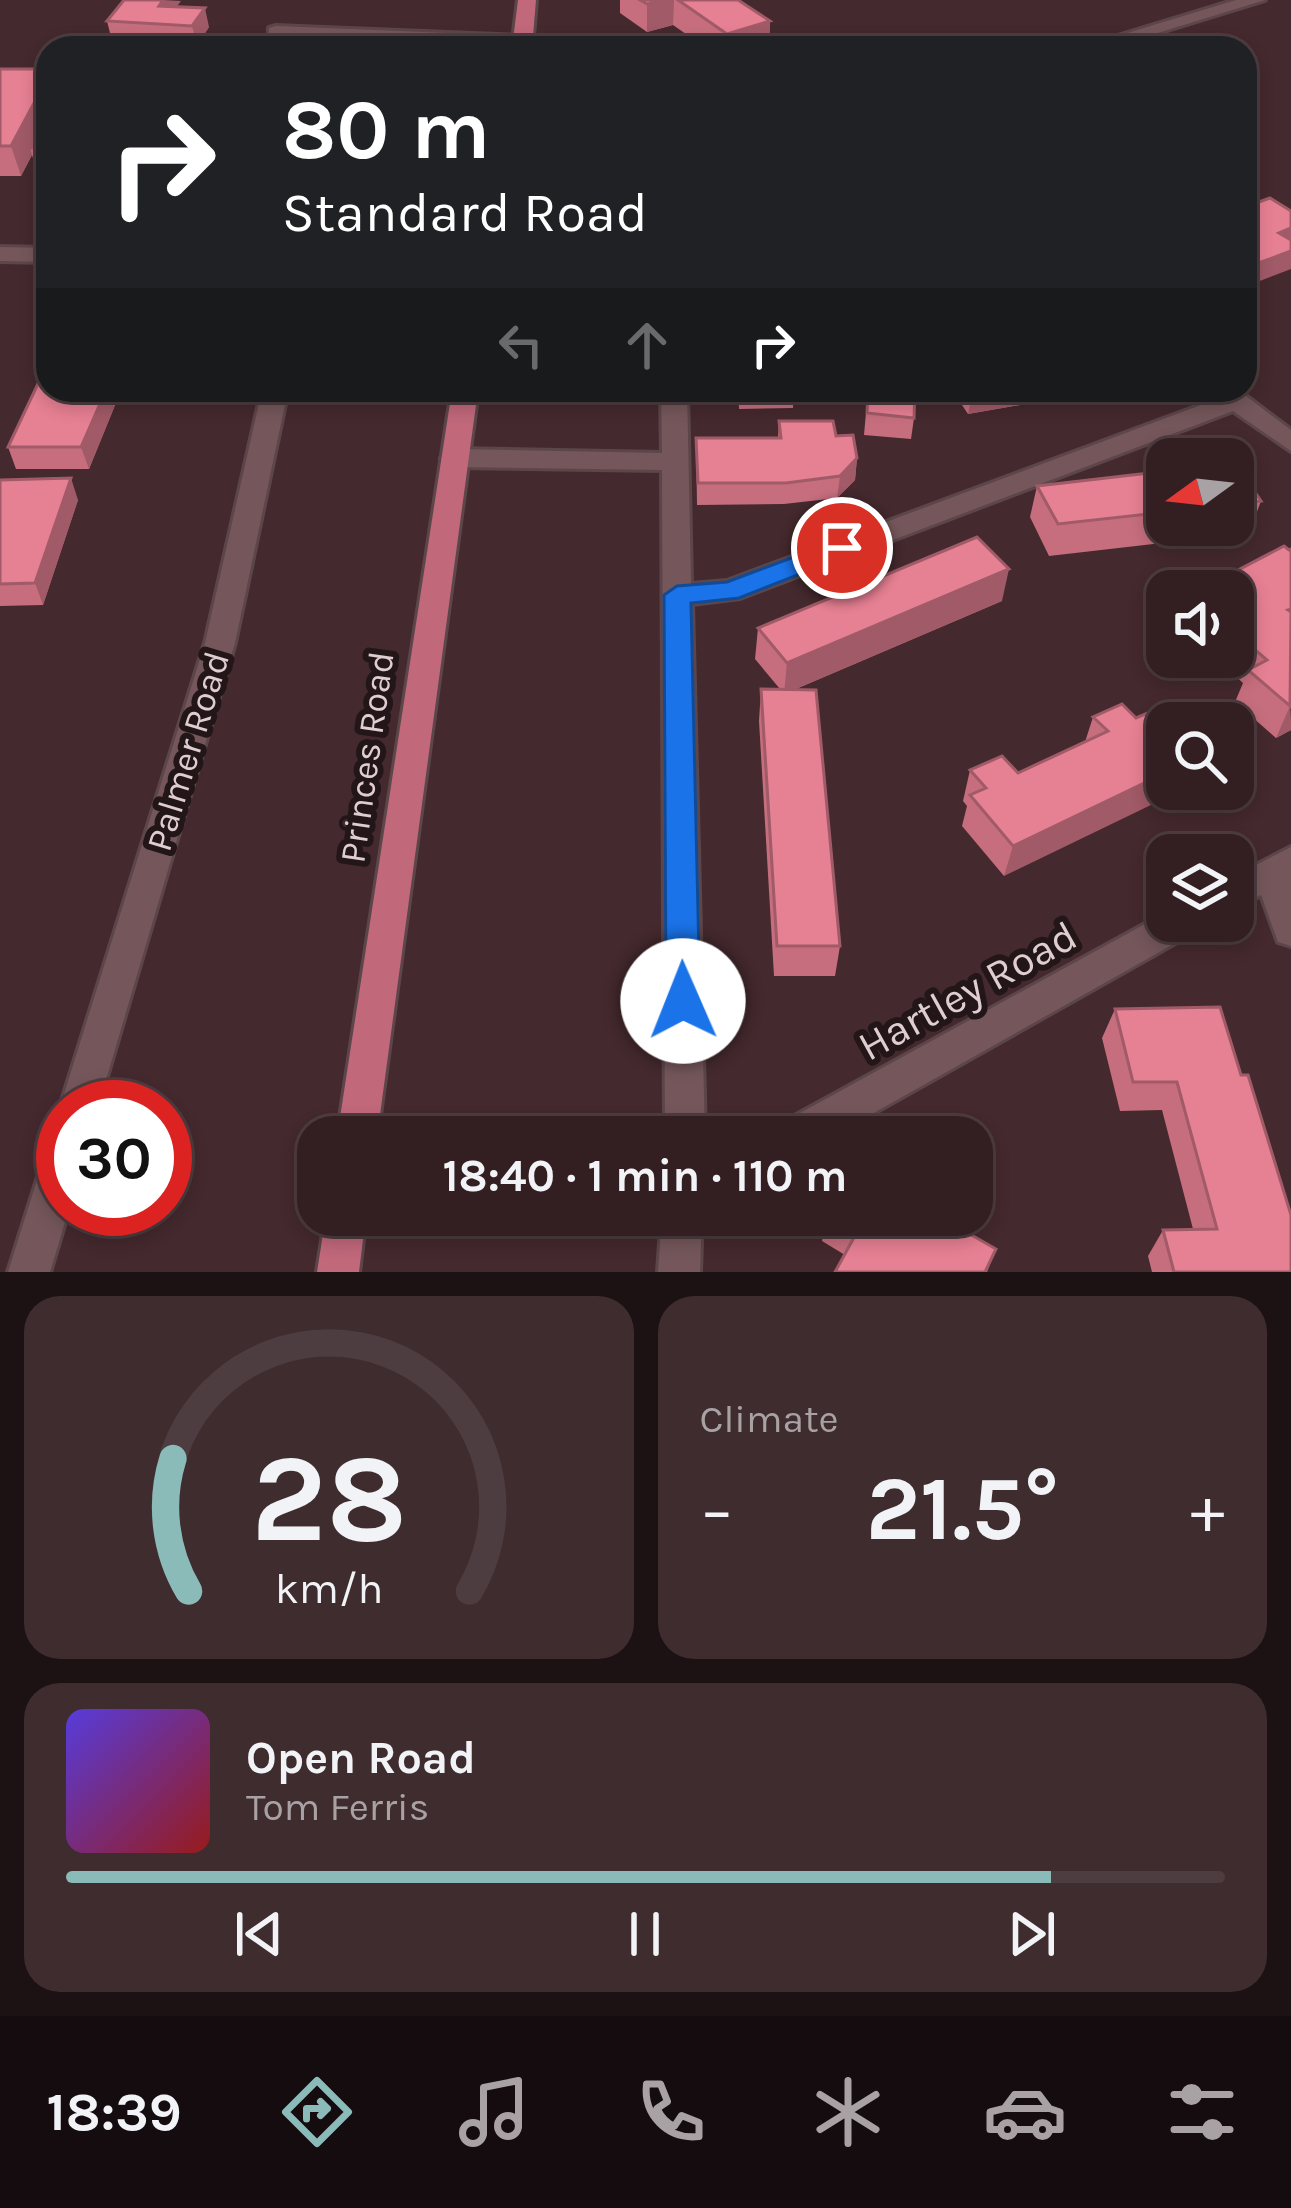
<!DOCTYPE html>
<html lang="en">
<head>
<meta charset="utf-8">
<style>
	body { margin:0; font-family:Karla,sans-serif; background:#3e2c2f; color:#f1f3f6; height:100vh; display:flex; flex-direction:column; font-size:45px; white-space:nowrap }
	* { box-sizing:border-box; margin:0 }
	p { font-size:39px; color:#a9a2a5 }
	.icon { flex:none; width:66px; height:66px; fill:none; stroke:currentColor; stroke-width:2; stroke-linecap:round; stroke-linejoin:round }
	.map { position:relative; height:1272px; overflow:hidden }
	.sheet { display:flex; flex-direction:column; gap:24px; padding:24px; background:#1c1113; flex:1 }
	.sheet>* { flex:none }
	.top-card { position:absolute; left:36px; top:36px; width:1221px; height:366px; border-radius:36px; box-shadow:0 6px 18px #0003,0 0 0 3px #4e3d40; background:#202124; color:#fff; overflow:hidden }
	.needle { width:78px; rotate:255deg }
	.fabs { position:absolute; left:1146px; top:438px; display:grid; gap:24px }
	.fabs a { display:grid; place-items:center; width:108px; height:108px; border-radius:24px; background:#331f22; box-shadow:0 6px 18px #0003,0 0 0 3px #4e3d40; font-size:60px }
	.speed { position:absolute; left:36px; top:1080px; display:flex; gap:24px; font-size:60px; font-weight:700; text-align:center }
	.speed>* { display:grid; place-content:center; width:156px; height:156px; border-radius:50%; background:#331f22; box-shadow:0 6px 18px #0003,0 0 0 3px #4e3d40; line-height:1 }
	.speed .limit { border:18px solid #d22; background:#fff; color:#111 }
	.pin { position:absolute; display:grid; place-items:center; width:102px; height:102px; color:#fff; margin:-51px; border:6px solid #fff; border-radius:50%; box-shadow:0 3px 12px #0007 }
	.me { position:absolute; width:132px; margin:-66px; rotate:359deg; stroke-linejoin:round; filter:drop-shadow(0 0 9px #0008) }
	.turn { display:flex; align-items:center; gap:42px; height:252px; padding:0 48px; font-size:54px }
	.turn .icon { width:156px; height:156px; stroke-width:2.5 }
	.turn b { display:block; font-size:84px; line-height:102px }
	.lanes { display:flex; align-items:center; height:114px; padding:0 48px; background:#0003; justify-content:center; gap:60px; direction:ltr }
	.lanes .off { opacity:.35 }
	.big { font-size:90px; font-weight:700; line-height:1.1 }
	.sheet .card { flex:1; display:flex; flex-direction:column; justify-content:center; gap:18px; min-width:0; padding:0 42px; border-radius:36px; background:#3e2c2f }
	.sheet .dial { align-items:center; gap:0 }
	.dial svg { height:312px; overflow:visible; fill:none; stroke:#4e3d40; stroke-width:7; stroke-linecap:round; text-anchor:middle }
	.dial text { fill:#f1f3f6; stroke:none }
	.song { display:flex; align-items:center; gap:36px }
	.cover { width:144px; height:144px; border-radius:18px; background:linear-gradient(135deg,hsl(250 70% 55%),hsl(0 70% 35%)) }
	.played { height:12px; border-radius:6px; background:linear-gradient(90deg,#8bbbb9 85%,#4e3d40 85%) }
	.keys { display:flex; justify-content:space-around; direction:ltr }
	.heat { display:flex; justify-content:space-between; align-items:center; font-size:66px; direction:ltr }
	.sheet .tiles { flex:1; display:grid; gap:24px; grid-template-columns:1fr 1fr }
	.card:last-child { grid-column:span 2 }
	.trip { position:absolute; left:297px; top:1116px; width:696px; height:120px; border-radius:36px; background:#331f22; box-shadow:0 6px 18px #0003,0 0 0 3px #4e3d40; font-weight:700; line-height:120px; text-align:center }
	.dock { display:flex; height:192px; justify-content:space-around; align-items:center; background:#140c0e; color:#a9a2a5 }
	.dock .icon { width:84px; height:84px }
	.dock .on { color:#8bbbb9 }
	.dock b { font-size:54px; color:#f1f3f6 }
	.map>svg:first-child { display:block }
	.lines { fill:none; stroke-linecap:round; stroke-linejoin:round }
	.minor-casing { stroke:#5c464a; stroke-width:6 }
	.major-casing { stroke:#5c464a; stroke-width:6 }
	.minor { fill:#75575b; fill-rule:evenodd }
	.major { fill:#c1687b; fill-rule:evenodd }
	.wall { fill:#c66e7e }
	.shaded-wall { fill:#a15a67 }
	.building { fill:#e68093; stroke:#a15a67; stroke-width:3 }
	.route { fill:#1a73e8; stroke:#114b97; stroke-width:3 }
	.labels { text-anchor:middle; stroke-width:12; stroke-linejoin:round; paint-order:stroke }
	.street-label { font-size:36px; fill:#dfcdd0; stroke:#221618 }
	.near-street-label { font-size:42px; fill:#dfcdd0; stroke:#221618 }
</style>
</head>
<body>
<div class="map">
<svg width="1291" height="1272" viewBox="0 0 1291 1272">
	<rect width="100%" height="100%" fill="#44292e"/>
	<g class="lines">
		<defs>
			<path id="minor" d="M1236,0H1265L1109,48H1078Z
				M276,26L523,36L532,42L523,48L269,36V28Z
				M0,247L48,248V262L0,261Z
				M262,390H288L235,643L98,1107H63V1115L60,1107L205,643Z
				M661,390H687L691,584L727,581L1217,399L1209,390H1238L1291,430V451L1233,411L740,598L692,604L705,1137H665L662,470L454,467L441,458L454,449L662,453Z
				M1291,847V946L1278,942L1261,895L1233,909V877Z
				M1167,912V921H1201L1195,932L831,1137H774L780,1124Z
				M63,1142V1209H69L50,1272H8L43,1161L49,1148Z
				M662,1215H702L700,1272H658Z"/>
			<path id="major" d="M518,0H536L532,48H512Z
				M452,390H478L377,1137H337Z
				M326,1215H366L359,1272H317Z"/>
		</defs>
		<use href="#minor" class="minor-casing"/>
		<use href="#major" class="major-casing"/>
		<use href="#minor" class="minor"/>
		<use href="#major" class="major"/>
	</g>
	<path class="wall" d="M620,0H738L770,21L769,48H706L673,25L647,32L620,13Z
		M107,21L209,27L197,45L112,41Z
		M0,69H48V178H39L32,155L21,176H0Z
		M1245,207L1291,211L1247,286L1245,285Z
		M48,390H119L120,393L89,469H16L8,447Z
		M738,390H794L793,408L739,409Z
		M868,390L914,418L911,439L864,435Z
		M952,390H1024L1020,405L968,414Z
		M779,421L836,436L857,458L855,480L837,498L784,504L697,505L696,438H778Z
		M1233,464L1261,501L1249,533L1049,556L1030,517L1037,486L1167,471V525H1233Z
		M0,480L78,500L43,605L0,606Z
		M1284,546L1291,730L1276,738L1235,702L1243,683L1218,660L1220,657H1233V591H1203L1204,588Z
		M1002,601L796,689L840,946L835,976H774L759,721L761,689H780L755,659L758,628Z
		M1093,717L1136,718L1004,876L962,826L967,806L963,801L970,770L1018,773L1085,742Z
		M1220,1007L1291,1272H1152L1148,1256L1163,1230L1193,1229L1162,1110L1120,1111L1102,1038L1115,1009Z
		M827,1215L956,1226L996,1249L987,1272H835L845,1255L822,1241Z"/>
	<path class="shaded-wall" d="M163,0L181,1L163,25L159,6Z
		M663,0H674L673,25L647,32V4Z
		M205,8L209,27L197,45L192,26Z
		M770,21L769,48H726L727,34Z
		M48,77V122L30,148L32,155L21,176L11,146Z
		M1291,228V246L1279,233Z
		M1291,251V269L1247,286L1253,265Z
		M106,390H119L120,393L89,469L81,447Z
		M973,390H1024L1020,405L968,414Z
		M857,458L855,480L837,498L840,476Z
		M71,478L78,500L43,605L35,583Z
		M1009,569L1002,601L784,694L787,663Z
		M1290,706L1291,730L1276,738Z
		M1167,772V789H1184L1004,876L1013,846Z"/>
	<path class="building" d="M124,0H163L159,6L205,8L192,26L107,21Z
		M640,0H663L647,4Z
		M678,0H738L770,21L727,34Z
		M0,69H48V77L11,146H0Z
		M48,115V148H30Z
		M1270,198L1291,211V228L1279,233L1291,240V251L1253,265L1245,260V207Z
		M44,371H48V390H106L81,447H8Z
		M868,390H915L914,418L867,413Z
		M779,421H833L836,436L853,435L857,458L840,476L786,483H698L696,438H781Z
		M1233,464H1236L1261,501L1233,504Z
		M1167,471V512L1058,524L1037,486Z
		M71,478L35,583L0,584V480Z
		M977,537L1009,569L787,663L758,628Z
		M1284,546L1289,550L1291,549V609L1288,610L1291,612L1290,706L1248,670L1267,660L1233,631V627L1244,622L1233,613V591H1207L1204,588Z
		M761,689L816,690L840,946H777Z
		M1122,704L1136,718L1155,710L1168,723L1167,772L1013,846L970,795L986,788L970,770L1002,756L1018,773L1108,731L1093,717Z
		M1220,1007L1241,1075H1248L1291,1215V1272H1174L1163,1230L1217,1229L1177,1082H1133L1115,1009Z
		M828,1215H959L954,1225L996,1249L985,1272H835L857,1232Z"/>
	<path class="route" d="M842,539L855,548L851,554L739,598L691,603L700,1001L695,1012L683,1016L671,1012L666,1001L664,595L677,586L727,582Z"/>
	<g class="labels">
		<g class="street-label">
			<text transform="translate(187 751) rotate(-73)" y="13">Palmer Road</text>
			<text transform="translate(366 757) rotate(-82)" y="13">Princes Road</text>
		</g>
		<g class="near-street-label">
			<text transform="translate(967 990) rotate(-29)" y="15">Hartley Road</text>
		</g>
	</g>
</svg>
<div class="fabs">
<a><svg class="needle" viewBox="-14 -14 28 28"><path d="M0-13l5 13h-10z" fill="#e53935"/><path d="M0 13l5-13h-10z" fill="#a9a2a5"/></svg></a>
<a><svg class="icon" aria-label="sound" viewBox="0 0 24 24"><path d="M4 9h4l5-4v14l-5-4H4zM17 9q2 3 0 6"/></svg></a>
<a><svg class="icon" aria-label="search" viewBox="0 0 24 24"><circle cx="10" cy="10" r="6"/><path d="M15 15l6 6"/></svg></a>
<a><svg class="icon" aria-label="layers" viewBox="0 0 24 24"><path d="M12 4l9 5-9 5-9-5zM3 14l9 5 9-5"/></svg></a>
</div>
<div class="speed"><div class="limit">30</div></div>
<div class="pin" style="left:842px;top:548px;background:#d93025"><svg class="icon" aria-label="arrive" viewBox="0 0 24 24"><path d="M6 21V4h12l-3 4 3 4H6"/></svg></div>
<svg class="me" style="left:683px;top:1001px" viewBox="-20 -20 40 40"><circle r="19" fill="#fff"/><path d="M0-13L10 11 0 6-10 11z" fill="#1a73e8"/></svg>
<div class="trip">18:40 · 1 min · 110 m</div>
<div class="top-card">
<div class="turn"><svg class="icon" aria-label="right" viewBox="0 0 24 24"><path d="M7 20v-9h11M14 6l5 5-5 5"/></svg><div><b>80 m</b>Standard Road</div></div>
<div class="lanes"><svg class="icon off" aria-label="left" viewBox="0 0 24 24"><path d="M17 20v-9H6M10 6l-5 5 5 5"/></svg><svg class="icon off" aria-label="ahead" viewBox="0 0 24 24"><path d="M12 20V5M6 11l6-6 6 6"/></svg><svg class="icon" aria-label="right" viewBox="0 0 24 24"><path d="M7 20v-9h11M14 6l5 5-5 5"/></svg></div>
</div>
</div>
<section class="sheet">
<div class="tiles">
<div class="card dial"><svg viewBox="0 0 100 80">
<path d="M14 69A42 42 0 1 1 86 69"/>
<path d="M14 69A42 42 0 0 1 10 35" stroke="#8bbbb9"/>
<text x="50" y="56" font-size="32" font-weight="700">28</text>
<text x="50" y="72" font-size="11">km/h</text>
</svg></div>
<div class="card"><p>Climate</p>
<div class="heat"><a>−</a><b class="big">21.5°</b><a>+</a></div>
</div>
<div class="card">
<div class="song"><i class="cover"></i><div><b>Open Road</b><p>Tom Ferris</p></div></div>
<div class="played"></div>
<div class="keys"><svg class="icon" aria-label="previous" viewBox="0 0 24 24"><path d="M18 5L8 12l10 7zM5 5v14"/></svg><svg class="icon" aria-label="pause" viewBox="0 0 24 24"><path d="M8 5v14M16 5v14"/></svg><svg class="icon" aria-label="next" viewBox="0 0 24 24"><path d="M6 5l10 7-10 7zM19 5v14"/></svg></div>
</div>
</div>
</section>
<nav class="dock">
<b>18:39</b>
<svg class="icon on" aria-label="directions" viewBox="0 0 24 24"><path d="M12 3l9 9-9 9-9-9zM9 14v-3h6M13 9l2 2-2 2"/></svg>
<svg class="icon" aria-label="music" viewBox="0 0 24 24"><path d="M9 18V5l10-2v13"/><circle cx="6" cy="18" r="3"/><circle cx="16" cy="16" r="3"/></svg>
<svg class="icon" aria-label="phone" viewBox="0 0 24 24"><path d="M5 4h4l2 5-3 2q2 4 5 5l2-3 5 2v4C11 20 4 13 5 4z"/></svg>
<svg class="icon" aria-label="climate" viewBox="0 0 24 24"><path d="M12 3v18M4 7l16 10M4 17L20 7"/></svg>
<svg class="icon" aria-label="car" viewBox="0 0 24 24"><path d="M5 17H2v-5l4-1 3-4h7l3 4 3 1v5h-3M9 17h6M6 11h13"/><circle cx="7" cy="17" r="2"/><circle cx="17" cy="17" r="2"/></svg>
<svg class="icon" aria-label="filters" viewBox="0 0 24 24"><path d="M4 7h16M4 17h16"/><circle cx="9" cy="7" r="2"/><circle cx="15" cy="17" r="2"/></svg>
</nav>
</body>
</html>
